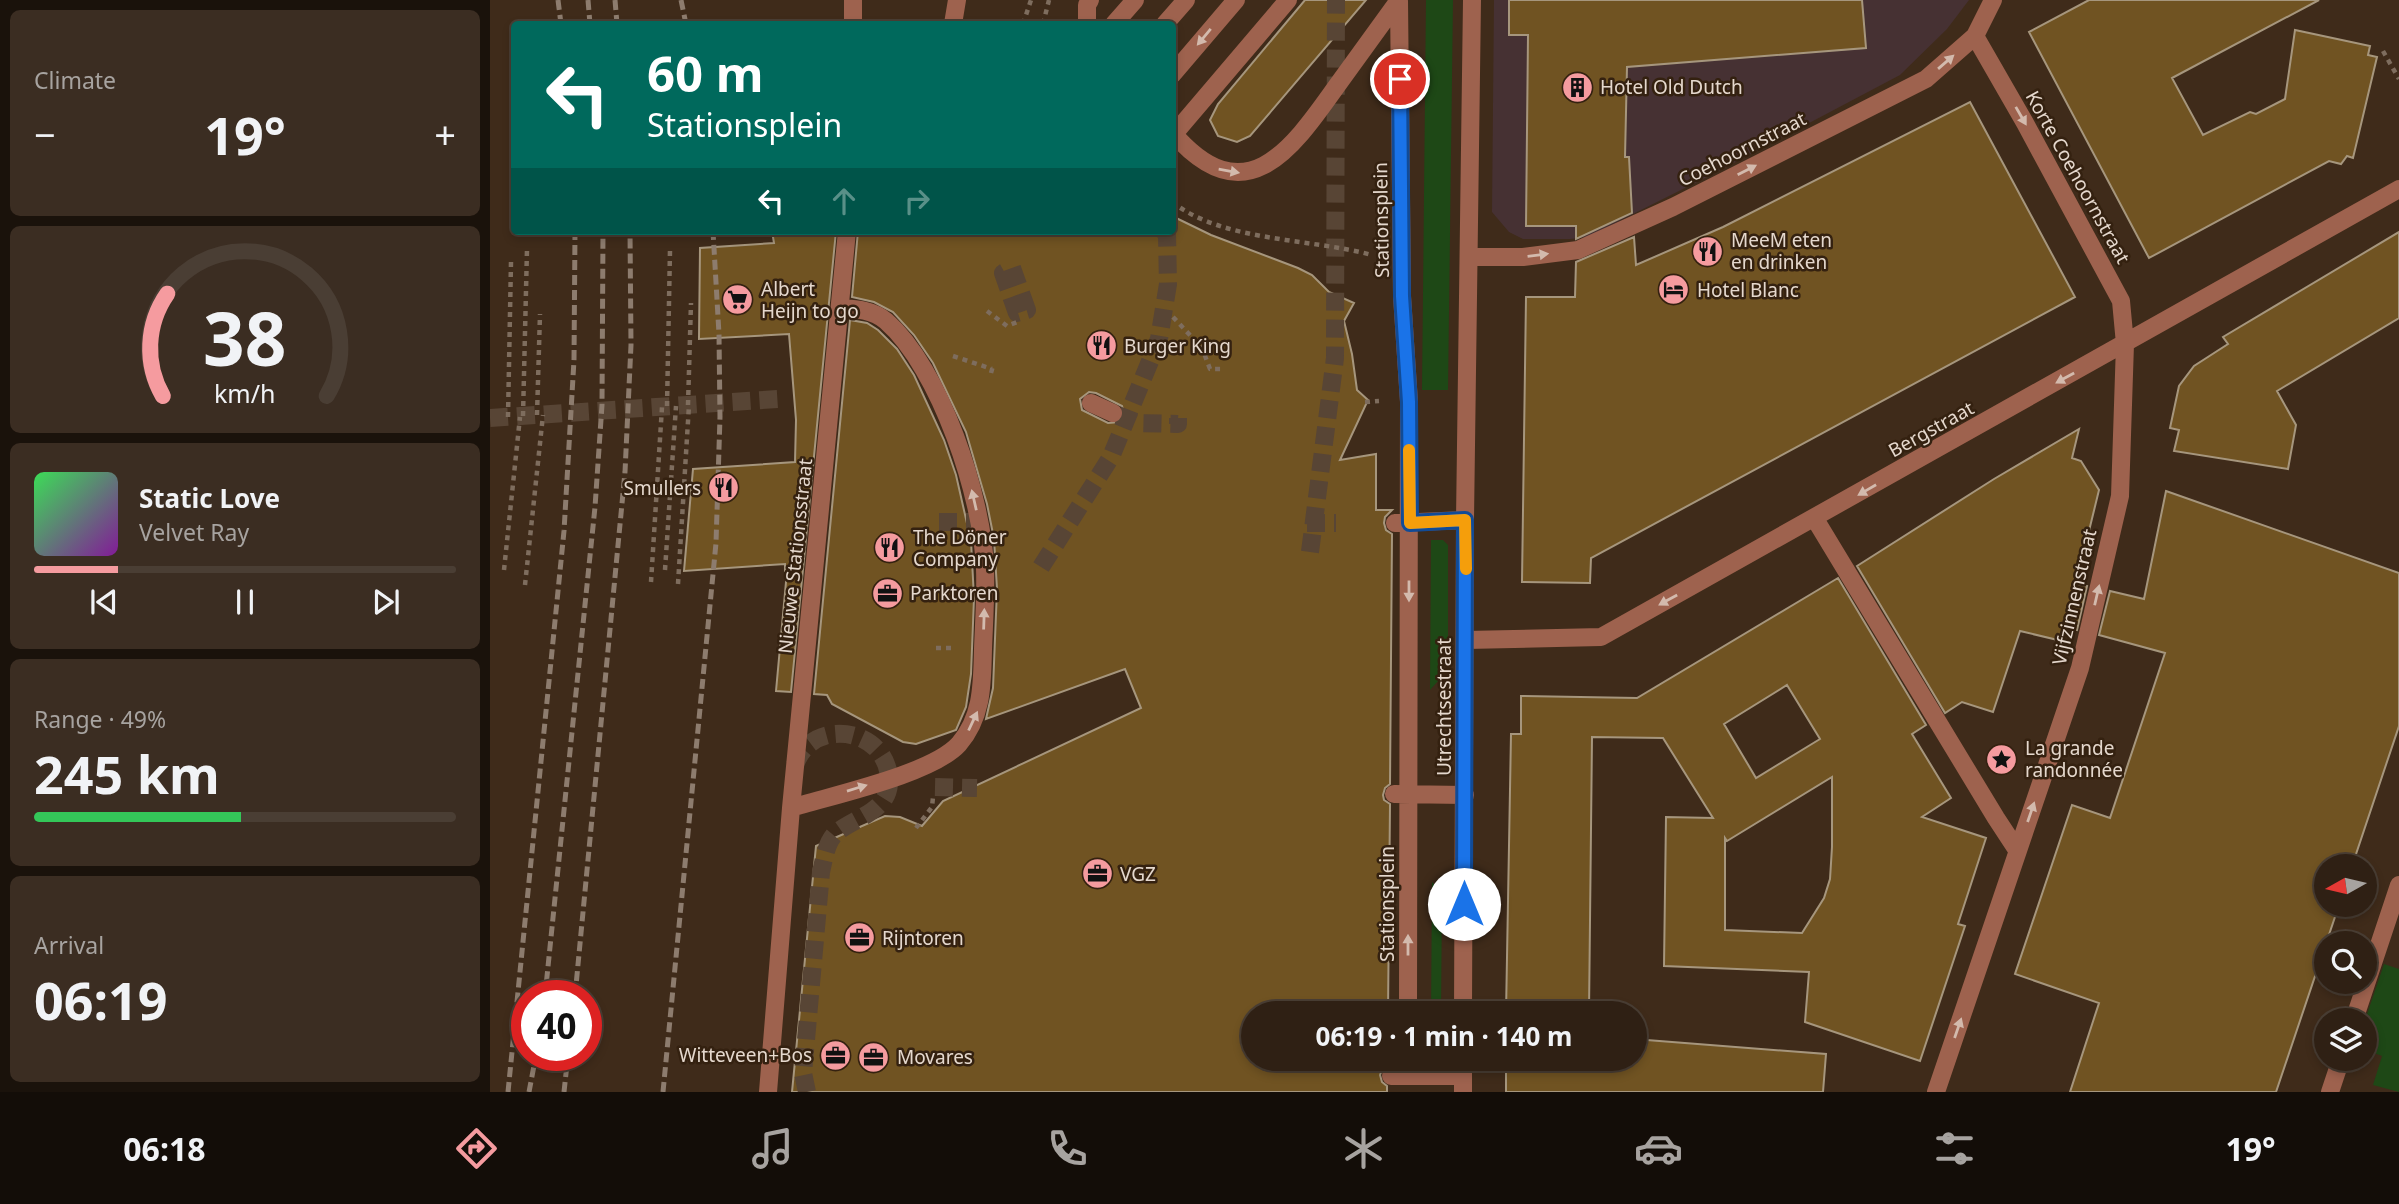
<!DOCTYPE html>
<html lang="en">
<head>
<meta charset="utf-8">
<style>
	body { margin:0; font-family:"Noto Sans",sans-serif; background:#3b2d22; color:#f1f3f6; height:100vh; display:flex; flex-direction:column; font-size:26px; white-space:nowrap }
	* { box-sizing:border-box; margin:0 }
	p { font-size:23px; color:#a7a3a0 }
	.icon { flex:none; width:38px; height:38px; fill:none; stroke:currentColor; stroke-width:2; stroke-linecap:round; stroke-linejoin:round }
	.map { position:relative; flex:1; overflow:hidden }
	.panel { display:flex; flex-direction:column; gap:10px; padding:10px; background:#1a120b; width:490px }
	.panel>* { flex:none }
	.top-card { position:absolute; left:21px; top:21px; width:665px; height:214px; border-radius:7px; box-shadow:0 4px 10px #0003,0 0 0 2px #4a3e34; background:#00695c; color:#fff; overflow:hidden }
	.needle { width:46px; rotate:262deg }
	.tools { position:absolute; left:1824px; top:854px; display:grid; gap:14px }
	.tools a { display:grid; place-items:center; width:63px; height:63px; border-radius:50%; background:#2f2014; box-shadow:0 4px 10px #0003,0 0 0 2px #4a3e34; font-size:35px }
	.speed { position:absolute; left:21px; top:980px; display:flex; gap:14px; font-size:35px; font-weight:700; text-align:center }
	.speed>* { display:grid; place-content:center; width:91px; height:91px; border-radius:50%; background:#2f2014; box-shadow:0 4px 10px #0003,0 0 0 2px #4a3e34; line-height:1 }
	.speed .limit { border:10px solid #d22; background:#fff; color:#111 }
	.pin { position:absolute; display:grid; place-items:center; width:60px; height:60px; color:#fff; margin:-30px; border:4px solid #fff; border-radius:50%; box-shadow:0 2px 7px #0007 }
	.me { position:absolute; width:77px; margin:-38px; rotate:0deg; stroke-linejoin:round; filter:drop-shadow(0 0 5px #0008) }
	.turn { display:flex; align-items:center; gap:24px; height:147px; padding:0 21px; font-size:32px }
	.turn .icon { width:91px; height:91px; stroke-width:2.5 }
	.turn b { display:block; font-size:49px; line-height:60px }
	.lanes { display:flex; align-items:center; height:66px; padding:0 21px; background:#0003; justify-content:center; gap:35px; direction:ltr }
	.lanes .off { opacity:.35 }
	.big { font-size:52px; font-weight:700; line-height:1.1 }
	.panel .tile { flex:1; display:flex; flex-direction:column; justify-content:center; gap:10px; min-width:0; padding:0 24px; border-radius:10px; background:#3b2d22 }
	.panel .dial { align-items:center; gap:0 }
	.dial svg { height:182px; overflow:visible; fill:none; stroke:#4a3e34; stroke-width:7; stroke-linecap:round; text-anchor:middle }
	.dial text { fill:#f1f3f6; stroke:none }
	.song { display:flex; align-items:center; gap:21px }
	.cover { width:84px; height:84px; border-radius:10px; background:linear-gradient(135deg,hsl(130 70% 55%),hsl(290 70% 35%)) }
	.played { height:7px; border-radius:4px; background:linear-gradient(90deg,#f59b9f 20%,#4a3e34 20%) }
	.keys { display:flex; justify-content:space-around; direction:ltr }
	.heat { display:flex; justify-content:space-between; align-items:center; font-size:38px; direction:ltr }
	.charge { height:10px; border-radius:5px; background:linear-gradient(90deg,#34c759 49%,#4a3e34 0) }
	.trip { position:absolute; left:751px; top:1001px; width:406px; height:70px; border-radius:35px; background:#2f2014; box-shadow:0 4px 10px #0003,0 0 0 2px #4a3e34; font-weight:700; line-height:70px; text-align:center }
	.tabs { display:flex; height:112px; justify-content:space-around; align-items:center; background:#130d08; color:#a7a3a0 }
	.tabs .icon { width:49px; height:49px }
	.tabs .active { color:#f59b9f }
	.tabs b { font-size:32px; color:#f1f3f6 }
	main { display:flex; flex:1; min-height:0 }
	.map>svg:first-child { display:block }
	.commercial { fill:#463133 }
	.green { fill:#1e4816 }
	.building { fill:#705322; stroke:#a6967d; stroke-width:2; fill-rule:evenodd }
	.lines { fill:none; stroke-linecap:round; stroke-linejoin:round }
	.minor-tunnel { stroke:#584535; stroke-width:18; stroke-dasharray:18 9; stroke-linecap:butt }
	.path { stroke:#7e6d5e; stroke-width:4.5; stroke-dasharray:5 5; stroke-linecap:butt }
	.minor { stroke:#9e624e; stroke-width:18 }
	.rail { stroke:#8d7c6e; stroke-width:5; stroke-dasharray:10 5; stroke-linecap:butt }
	.oneway { fill:#d3baad }
	.route-casing { stroke:#114b97; stroke-width:18 }
	.route { stroke:#1a73e8; stroke-width:12 }
	.slow { stroke:#f59e0b; stroke-width:12 }
	.labels { text-anchor:middle; stroke-width:5; stroke-linejoin:round; paint-order:stroke }
	.poi-label { font-size:19px; fill:#e5d8cd; stroke:#342110; text-anchor:start }
	.street-label { font-size:19px; fill:#e5d8cd; stroke:#342110 }
</style>
</head>
<body>
<main>
<section class="panel">
<div class="tile"><p>Climate</p>
<div class="heat"><a>−</a><b class="big">19°</b><a>+</a></div>
</div>
<div class="tile dial"><svg viewBox="0 0 100 80">
<path d="M14 69A42 42 0 1 1 86 69"/>
<path d="M14 69A42 42 0 0 1 16 24" stroke="#f59b9f"/>
<text x="50" y="56" font-size="32" font-weight="700">38</text>
<text x="50" y="72" font-size="11">km/h</text>
</svg></div>
<div class="tile">
<div class="song"><i class="cover"></i><div><b>Static Love</b><p>Velvet Ray</p></div></div>
<div class="played"></div>
<div class="keys"><svg class="icon" aria-label="previous" viewBox="0 0 24 24"><path d="M18 5L8 12l10 7zM5 5v14"/></svg><svg class="icon" aria-label="pause" viewBox="0 0 24 24"><path d="M8 5v14M16 5v14"/></svg><svg class="icon" aria-label="next" viewBox="0 0 24 24"><path d="M6 5l10 7-10 7zM19 5v14"/></svg></div>
</div>
<div class="tile"><p>Range · 49%</p><b class="big">245 km</b><div class="charge"></div></div>
<div class="tile"><p>Arrival</p><b class="big">06:19</b></div>
</section>
<div class="map">
<svg width="1909" height="1092" viewBox="0 0 1909 1092">
	<rect width="100%" height="100%" fill="#3f2b1a"/>
	<path class="commercial" d="M1004,0H1479L1457,29L1410,75L1217,177L1097,237L1080,239H1033L1019,232L1002,212Z"/>
	<path class="green" d="M936,0H963L958,390H932Z
		M941,540H953L958,545V654L949,680L940,690Z
		M942,882L950,890L952,897L951,1013H941Z
		M1894,964L1909,969V1092L1883,1085L1892,1056L1874,1049V1023Z"/>
	<path class="building" d="M815,0H876L760,136L747,142L728,136L720,120L728,104Z
		M1019,0H1372L1376,48L1137,67L1135,157H1139L1142,213L1086,239V226H1036L1038,35H1019Z
		M1599,0H1829L1682,78L1713,135L1760,112L1766,114L1795,99L1805,30L1880,46L1878,55L1887,57L1863,158L1857,156L1851,164L1839,161L1659,258L1539,32Z
		M1480,102L1585,297L1101,558L1100,583L1032,582L1036,297H1085L1086,262L1144,237L1146,265L1233,227Z
		M682,216L721,235L808,268L822,275L839,292L864,303L854,321L862,354L867,390L878,400L850,460L886,454V510H902L895,517L894,523L896,530L902,534L900,784L895,788L893,795L894,800L900,804L898,1013H763V1059H897V1066L892,1070L890,1075L892,1082L897,1086V1092H302L326,846L395,816L410,817L432,826L453,801L651,708L635,669L496,719L503,688L507,589L504,539L497,504L476,432L443,363L424,335L403,312L384,302L362,297L368,231H682ZM599,392L606,393L632,406L634,413L630,422L618,423L592,410L590,399Z
		M282,231H346L301,692L286,691L297,571H295V564L194,571L203,469L305,462L306,420L299,334L209,339L210,248L284,243Z
		M1909,232V318L1787,391L1806,425L1798,469L1684,451L1689,430L1680,428L1689,386L1704,366L1738,344L1733,337Z
		M360,320L377,323L388,330L407,349L424,375L454,440L466,475L481,541L484,598L481,674L476,707L466,730L426,744L413,742L342,704L337,695L324,694Z
		M1589,429L1582,458L1591,461L1609,490L1586,584L1597,586L1587,630L1576,627L1572,641L1530,631L1503,712L1472,702L1455,713L1367,566L1504,479Z
		M1676,491L1909,573V726L1862,866H1836V905H1849L1786,1092H1580L1609,1003L1525,974L1582,805L1620,818L1675,653L1609,635L1620,591L1654,599Z
		M1348,578L1436,725L1422,734L1461,798L1432,817L1496,838L1468,924L1475,926L1430,1061L1315,1022L1319,972L1174,966L1176,817L1223,818L1173,738L1102,737L1099,1013H1016L1021,734H1031V696L1147,698ZM1297,685L1330,739L1266,778L1234,724ZM1342,777V847L1340,879L1334,898L1312,933L1235,930V838L1237,841Z
		M1144,1039L1336,1054L1333,1092H1016V1059H1144Z"/>
	<g class="lines">
		<path class="minor-tunnel" d="M522,268L537,310L527,313L513,273Z
			M628,415L648,423L688,424V418
			M0,418L288,399
			M449,522H490
			M817,523H846
			M820,552L845,358L846,0
			M551,567L621,457L669,339L678,284L677,235L674,231
			M305,765C323,714 402,729 399,784C397,812 364,818 346,833C336,842 334,860 331,872L313,1073L317,1092
			M445,787L487,788"/>
		<path class="path" d="M533,24L541,0
			M553,24L559,0
			M1893,51L1909,79
			M682,202C734,242 819,238 882,255
			M497,311L517,326L530,321
			M683,317L712,348L720,369H731
			M463,356L502,369
			M501,373L503,366
			M875,402L889,401
			M198,405L201,303
			M177,406L180,250
			M47,415L50,314
			M33,416L37,249
			M18,417L21,262
			M14,570L30,417
			M175,570L186,406
			M161,582L172,407
			M188,584L199,405
			M35,585L53,415
			M446,648H463
			M426,828L442,807L443,797"/>
		<path class="minor" d="M909,0L912,296L919,402L918,1013
			M363,24V0
			M463,24L467,0
			M597,24V5L600,0
			M624,24L645,0
			M675,24L696,0
			M682,75L746,0
			M682,132C754,216 800,152 846,87C867,58 888,29 909,0
			M684,134L798,0
			M979,257H1033L1088,250L1183,207L1436,79L1485,36L1503,0
			M601,403L623,413
			M1325,519L1506,818L1527,850
			M905,523L975,520
			M976,640L1111,637L1909,189
			M904,794L975,795
			M301,808C343,795 442,774 469,744C493,716 492,683 493,649C494,622 496,595 495,569C493,498 450,368 396,321C383,310 367,309 351,308
			M973,1013L975,520L982,0
			M1864,1020L1909,885
			M973,1059V1092
			M901,1076H973
			M278,1092L301,808L357,231
			M1446,1092L1590,668L1630,496L1635,344L1631,301L1535,123L1485,36
			M1840,1092L1851,1059"/>
		<path class="rail" d="M68,0L71,24
			M98,0L100,24
			M125,0L127,24
			M191,0L196,24
			M55,996L105,507L112,405L113,231
			M85,996L135,472L141,345L140,231
			M18,1092L74,531L84,360L85,231
			M39,1092L46,1055
			M74,1092L78,1055
			M173,1092L226,543L230,417L229,334L223,231"/>
	</g>
	<defs><path id="oneway-solid" d="M-6-.8H1V-3.2L6.5 0L1 3.2V.8H-6Z" transform="scale(1.75)"/></defs>
	<g class="oneway">
		<use href="#oneway-solid" transform="translate(714 37) rotate(130)"/>
		<use href="#oneway-solid" transform="translate(1456 62) rotate(-41)"/>
		<use href="#oneway-solid" transform="translate(1531 116) rotate(60)"/>
		<use href="#oneway-solid" transform="translate(1257 170) rotate(-27)"/>
		<use href="#oneway-solid" transform="translate(739 171) rotate(10)"/>
		<use href="#oneway-solid" transform="translate(1048 255) rotate(-7)"/>
		<use href="#oneway-solid" transform="translate(1575 378) rotate(151)"/>
		<use href="#oneway-solid" transform="translate(1377 490) rotate(150)"/>
		<use href="#oneway-solid" transform="translate(484 500) rotate(-103)"/>
		<use href="#oneway-solid" transform="translate(919 591) rotate(90)"/>
		<use href="#oneway-solid" transform="translate(1607 595) rotate(-77)"/>
		<use href="#oneway-solid" transform="translate(1178 600) rotate(151)"/>
		<use href="#oneway-solid" transform="translate(494 619) rotate(-88)"/>
		<use href="#oneway-solid" transform="translate(483 721) rotate(-65)"/>
		<use href="#oneway-solid" transform="translate(367 788) rotate(-17)"/>
		<use href="#oneway-solid" transform="translate(1541 812) rotate(-71)"/>
		<use href="#oneway-solid" transform="translate(918 945) rotate(-90)"/>
		<use href="#oneway-solid" transform="translate(1468 1028) rotate(-71)"/>
	</g>
	<g class="lines">
		<defs>
			<path id="route" d="M910,79L912,296L919,402L920,523L975,520L974,904"/>
		</defs>
		<use href="#route" class="route-casing"/>
		<use href="#route" class="route"/>
		<path class="slow" d="M919,450L920,523L975,520L976,569"/>
	</g>
	<defs>
		<symbol id="building-disc" viewBox="-11 -11 22 22"><circle r="9.5" fill="#f59b9f" stroke="#342110"/><path d="M-4-6H4V6H1V3H-1V6H-4ZM-2.5-4.3h1.7v1.8h-1.7ZM.8-4.3h1.7v1.8H.8ZM-2.5-1h1.7V.8h-1.7ZM.8-1h1.7V.8H.8Z" fill="#111"/></symbol>
		<symbol id="restaurant-disc" viewBox="-11 -11 22 22"><circle r="9.5" fill="#f59b9f" stroke="#342110"/><path d="M-5-6h1v4h1v-4h1v4h1v-4h1v5L-1.5 .5V6h-2V.5L-5-1ZM5-6V6H3V1.5H1.5Q1.5-4 5-6Z" fill="#111"/></symbol>
		<symbol id="hotel-disc" viewBox="-11 -11 22 22"><circle r="9.5" fill="#f59b9f" stroke="#342110"/><path d="M-6-4.5h1.5V1H6V5H4.5V3h-9V5H-6ZM-4 0a1.8 1.8 0 1 1 3.6 0ZM.5 0V-2.5h3Q6-2.5 6 0Z" fill="#111"/></symbol>
		<symbol id="supermarket-disc" viewBox="-11 -11 22 22"><circle r="9.5" fill="#f59b9f" stroke="#342110"/><path d="M-6-5.5h2.5l.6 2H6L4.5 2H-2.5L-4.4-4H-6ZM-1.5 3.2a1.3 1.3 0 1 0 .1 0ZM3 3.2a1.3 1.3 0 1 0 .1 0Z" fill="#111"/></symbol>
		<symbol id="office-disc" viewBox="-11 -11 22 22"><circle r="9.5" fill="#f59b9f" stroke="#342110"/><path d="M-6-3h4V-5.5h4V-3h4V5H-6ZM-1-4.5V-3h2v-1.5ZM-6 0V1H6V0Z" fill="#111"/></symbol>
		<symbol id="sight-disc" viewBox="-11 -11 22 22"><circle r="9.5" fill="#f59b9f" stroke="#342110"/><path d="M0-6L1.8-2.2L6-1.7L2.9 1.2L3.7 5.4L0 3.3L-3.7 5.4L-2.9 1.2L-6-1.7L-1.8-2.2Z" fill="#111"/></symbol>
	</defs>
	<g fill-rule="evenodd">
		<use href="#building-disc" x="1070" y="70" width="35" height="35"/>
		<use href="#restaurant-disc" x="1200" y="234" width="35" height="35"/>
		<use href="#hotel-disc" x="1166" y="272" width="35" height="35"/>
		<use href="#supermarket-disc" x="230" y="282" width="35" height="35"/>
		<use href="#restaurant-disc" x="594" y="328" width="35" height="35"/>
		<use href="#restaurant-disc" x="216" y="470" width="35" height="35"/>
		<use href="#restaurant-disc" x="382" y="530" width="35" height="35"/>
		<use href="#office-disc" x="380" y="576" width="35" height="35"/>
		<use href="#sight-disc" x="1494" y="742" width="35" height="35"/>
		<use href="#office-disc" x="590" y="856" width="35" height="35"/>
		<use href="#office-disc" x="352" y="920" width="35" height="35"/>
		<use href="#office-disc" x="328" y="1038" width="35" height="35"/>
		<use href="#office-disc" x="366" y="1040" width="35" height="35"/>
	</g>
	<g class="labels">
		<g class="poi-label">
			<text x="1110" y="94">Hotel Old Dutch</text>
			<text x="1241" y="247">MeeM eten<tspan x="1241" dy="22">en drinken</tspan></text>
			<text x="271" y="296">Albert<tspan x="271" dy="22">Heijn to go</tspan></text>
			<text x="1207" y="297">Hotel Blanc</text>
			<text x="634" y="353">Burger King</text>
			<text x="211" y="495" text-anchor="end">Smullers</text>
			<text x="423" y="544">The Döner<tspan x="423" dy="22">Company</tspan></text>
			<text x="420" y="600">Parktoren</text>
			<text x="1535" y="755">La grande<tspan x="1535" dy="22">randonnée</tspan></text>
			<text x="630" y="881">VGZ</text>
			<text x="392" y="945">Rijntoren</text>
			<text x="322" y="1062" text-anchor="end">Witteveen+Bos</text>
			<text x="407" y="1064">Movares</text>
		</g>
		<g class="street-label">
			<text transform="translate(1252 149) rotate(-27)" y="7">Coehoornstraat</text>
			<text transform="translate(1588 177) rotate(61)" y="7">Korte Coehoornstraat</text>
			<text transform="translate(891 220) rotate(-91)" y="7">Stationsplein</text>
			<text transform="translate(1441 429) rotate(-29)" y="7">Bergstraat</text>
			<text transform="translate(305 556) rotate(-84)" y="7">Nieuwe Stationsstraat</text>
			<text transform="translate(1584 597) rotate(-77)" y="7">Vijfzinnenstraat</text>
			<text transform="translate(954 707) rotate(-90)" y="7">Utrechtsestraat</text>
			<text transform="translate(897 904) rotate(-90)" y="7">Stationsplein</text>
		</g>
	</g>
</svg>
<div class="tools">
<a><svg class="needle" viewBox="-14 -14 28 28"><path d="M0-13l5 13h-10z" fill="#e53935"/><path d="M0 13l5-13h-10z" fill="#a7a3a0"/></svg></a>
<a><svg class="icon" aria-label="search" viewBox="0 0 24 24"><circle cx="10" cy="10" r="6"/><path d="M15 15l6 6"/></svg></a>
<a><svg class="icon" aria-label="layers" viewBox="0 0 24 24"><path d="M12 4l9 5-9 5-9-5zM3 14l9 5 9-5"/></svg></a>
</div>
<div class="speed"><div class="limit">40</div></div>
<div class="pin" style="left:910px;top:79px;background:#d93025"><svg class="icon" aria-label="arrive" viewBox="0 0 24 24"><path d="M6 21V4h12l-3 4 3 4H6"/></svg></div>
<svg class="me" style="left:974px;top:904px" viewBox="-20 -20 40 40"><circle r="19" fill="#fff"/><path d="M0-13L10 11 0 6-10 11z" fill="#1a73e8"/></svg>
<div class="trip">06:19 · 1 min · 140 m</div>
<div class="top-card">
<div class="turn"><svg class="icon" aria-label="left" viewBox="0 0 24 24"><path d="M17 20v-9H6M10 6l-5 5 5 5"/></svg><div><b>60 m</b>Stationsplein</div></div>
<div class="lanes"><svg class="icon" aria-label="left" viewBox="0 0 24 24"><path d="M17 20v-9H6M10 6l-5 5 5 5"/></svg><svg class="icon off" aria-label="ahead" viewBox="0 0 24 24"><path d="M12 20V5M6 11l6-6 6 6"/></svg><svg class="icon off" aria-label="right" viewBox="0 0 24 24"><path d="M7 20v-9h11M14 6l5 5-5 5"/></svg></div>
</div>
</div>
</main>
<nav class="tabs">
<b>06:18</b>
<svg class="icon active" aria-label="directions" viewBox="0 0 24 24"><path d="M12 3l9 9-9 9-9-9zM9 14v-3h6M13 9l2 2-2 2"/></svg>
<svg class="icon" aria-label="music" viewBox="0 0 24 24"><path d="M9 18V5l10-2v13"/><circle cx="6" cy="18" r="3"/><circle cx="16" cy="16" r="3"/></svg>
<svg class="icon" aria-label="phone" viewBox="0 0 24 24"><path d="M5 4h4l2 5-3 2q2 4 5 5l2-3 5 2v4C11 20 4 13 5 4z"/></svg>
<svg class="icon" aria-label="climate" viewBox="0 0 24 24"><path d="M12 3v18M4 7l16 10M4 17L20 7"/></svg>
<svg class="icon" aria-label="car" viewBox="0 0 24 24"><path d="M5 17H2v-5l4-1 3-4h7l3 4 3 1v5h-3M9 17h6M6 11h13"/><circle cx="7" cy="17" r="2"/><circle cx="17" cy="17" r="2"/></svg>
<svg class="icon" aria-label="filters" viewBox="0 0 24 24"><path d="M4 7h16M4 17h16"/><circle cx="9" cy="7" r="2"/><circle cx="15" cy="17" r="2"/></svg>
<b>19°</b>
</nav>
</body>
</html>
